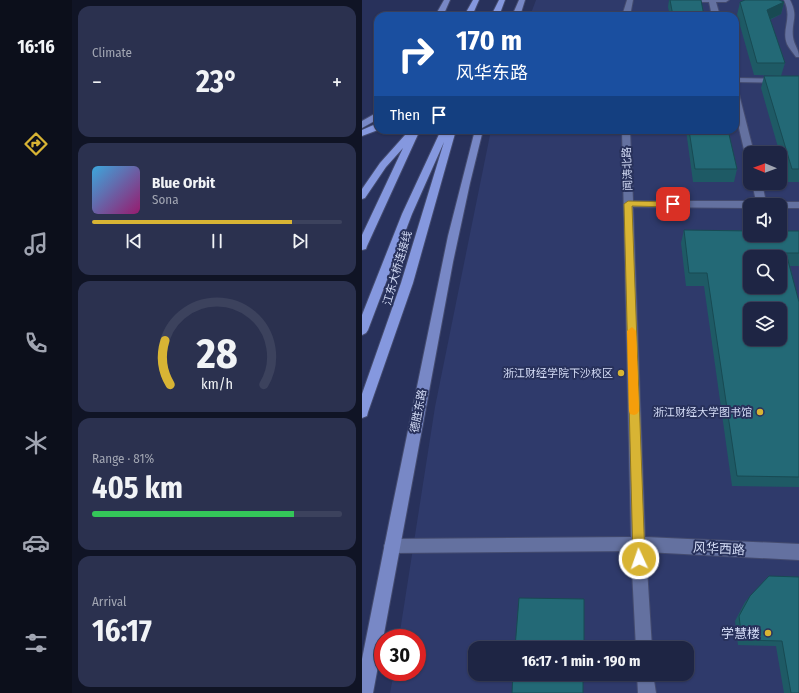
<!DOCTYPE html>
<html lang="en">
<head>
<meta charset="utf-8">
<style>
	body { margin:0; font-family:"Fira Sans Condensed","Noto Sans SC",sans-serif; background:#2b314f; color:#f1f3f6; height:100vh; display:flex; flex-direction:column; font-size:15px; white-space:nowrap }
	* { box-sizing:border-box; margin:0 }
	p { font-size:13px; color:#a1a5b2 }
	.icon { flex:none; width:22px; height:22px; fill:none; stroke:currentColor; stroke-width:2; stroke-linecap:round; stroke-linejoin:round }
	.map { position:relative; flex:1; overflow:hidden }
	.details { display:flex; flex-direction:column; gap:6px; padding:6px; background:#101425; width:290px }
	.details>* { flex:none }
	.banner { position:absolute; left:12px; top:12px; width:365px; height:122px; border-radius:12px; box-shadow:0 1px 3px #0004,0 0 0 1px #3c425d; background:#1a4fa0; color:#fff; overflow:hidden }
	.needle { width:26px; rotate:271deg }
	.tools { position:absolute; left:381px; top:146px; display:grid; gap:8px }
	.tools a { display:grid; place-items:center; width:44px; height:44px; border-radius:8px; background:#1e2544; box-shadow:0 1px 3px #0004,0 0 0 1px #3c425d; font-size:20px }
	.speed { position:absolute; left:12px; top:629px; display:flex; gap:8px; font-size:20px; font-weight:700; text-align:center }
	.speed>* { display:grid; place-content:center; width:52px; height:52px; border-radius:50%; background:#1e2544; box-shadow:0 1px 3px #0004,0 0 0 1px #3c425d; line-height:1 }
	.speed .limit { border:6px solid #d22; background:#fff; color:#111 }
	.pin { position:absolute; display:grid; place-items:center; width:34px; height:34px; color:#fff; margin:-17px; border-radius:8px; box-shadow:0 2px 6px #0006 }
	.me { position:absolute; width:44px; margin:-22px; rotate:357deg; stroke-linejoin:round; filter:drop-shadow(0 0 3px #0008) }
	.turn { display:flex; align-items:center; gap:14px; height:84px; padding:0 16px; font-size:18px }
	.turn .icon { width:52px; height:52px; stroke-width:2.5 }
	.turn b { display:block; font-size:28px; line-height:34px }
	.then { display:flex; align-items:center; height:38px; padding:0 16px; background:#0003; gap:8px; font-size:15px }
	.big { font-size:30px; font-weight:700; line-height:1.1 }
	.details .widget { flex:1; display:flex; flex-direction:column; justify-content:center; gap:6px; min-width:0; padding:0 14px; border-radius:12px; background:#2b314f }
	.details .dial { align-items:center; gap:0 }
	.dial svg { height:104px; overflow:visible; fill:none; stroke:#3c425d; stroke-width:7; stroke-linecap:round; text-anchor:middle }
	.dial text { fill:#f1f3f6; stroke:none }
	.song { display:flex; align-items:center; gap:12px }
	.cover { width:48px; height:48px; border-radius:6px; background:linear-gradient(135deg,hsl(200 70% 55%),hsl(320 70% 35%)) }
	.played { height:4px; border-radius:2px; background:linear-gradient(90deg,#d8b434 80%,#3c425d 80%) }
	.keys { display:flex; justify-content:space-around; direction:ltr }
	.heat { display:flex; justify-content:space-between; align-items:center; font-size:22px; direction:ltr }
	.charge { height:6px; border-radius:3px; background:linear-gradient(90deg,#34c759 81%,#3c425d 0) }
	.trip { position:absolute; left:106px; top:641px; width:226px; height:40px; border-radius:12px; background:#1e2544; box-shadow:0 1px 3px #0004,0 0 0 1px #3c425d; font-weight:700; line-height:40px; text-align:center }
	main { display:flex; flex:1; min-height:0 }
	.menu { display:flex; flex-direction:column; width:72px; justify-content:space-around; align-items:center; background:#0c0f1b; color:#a1a5b2 }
	.menu .icon { width:28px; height:28px }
	.menu .selected { color:#d8b434 }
	.menu b { font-size:18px; color:#f1f3f6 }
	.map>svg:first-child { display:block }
	.built { fill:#2f3a6b; fill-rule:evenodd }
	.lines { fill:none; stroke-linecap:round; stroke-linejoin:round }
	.minor-casing { stroke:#444b6f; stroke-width:2 }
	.major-casing { stroke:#444b6f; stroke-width:2 }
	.highway-casing { stroke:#444b6f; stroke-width:2 }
	.minor { fill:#6471a0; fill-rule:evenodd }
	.major { fill:#7888c6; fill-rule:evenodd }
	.highway { fill:#8598df; fill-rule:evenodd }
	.wall { fill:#1e5a65 }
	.shaded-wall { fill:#184a53 }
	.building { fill:#236976; stroke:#184a53; fill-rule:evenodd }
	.route { fill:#d8b434; stroke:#8c7522 }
	.slow { fill:#f59e0b }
	.poi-dot { fill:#d8b434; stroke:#28315b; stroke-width:1.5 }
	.labels { text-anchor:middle; stroke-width:4; stroke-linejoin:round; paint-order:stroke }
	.street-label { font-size:11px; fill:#d4dcf6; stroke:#28315b }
	.poi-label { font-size:11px; fill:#d4dcf6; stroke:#28315b; text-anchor:end }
	.near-street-label { font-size:13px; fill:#d4dcf6; stroke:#28315b }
	.near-poi-label { font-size:13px; fill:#d4dcf6; stroke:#28315b; text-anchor:end }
</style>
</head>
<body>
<main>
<nav class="menu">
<b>16:16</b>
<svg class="icon selected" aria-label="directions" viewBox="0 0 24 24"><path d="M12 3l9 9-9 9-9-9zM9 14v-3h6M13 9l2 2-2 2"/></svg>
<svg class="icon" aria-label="music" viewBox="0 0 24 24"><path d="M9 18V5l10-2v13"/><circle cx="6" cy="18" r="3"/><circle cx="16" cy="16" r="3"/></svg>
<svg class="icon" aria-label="phone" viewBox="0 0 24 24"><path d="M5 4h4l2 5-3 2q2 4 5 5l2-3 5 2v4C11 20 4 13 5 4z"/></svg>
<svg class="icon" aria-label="climate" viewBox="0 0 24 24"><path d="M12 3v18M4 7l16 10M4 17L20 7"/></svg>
<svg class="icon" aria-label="car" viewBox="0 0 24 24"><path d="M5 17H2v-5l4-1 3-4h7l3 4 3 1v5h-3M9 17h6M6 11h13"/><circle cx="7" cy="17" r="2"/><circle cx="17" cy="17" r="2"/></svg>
<svg class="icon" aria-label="filters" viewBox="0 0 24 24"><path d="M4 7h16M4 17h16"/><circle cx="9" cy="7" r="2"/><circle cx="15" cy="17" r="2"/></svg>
</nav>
<section class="details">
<div class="widget"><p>Climate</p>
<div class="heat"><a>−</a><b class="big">23°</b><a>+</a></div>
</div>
<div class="widget">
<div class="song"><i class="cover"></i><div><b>Blue Orbit</b><p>Sona</p></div></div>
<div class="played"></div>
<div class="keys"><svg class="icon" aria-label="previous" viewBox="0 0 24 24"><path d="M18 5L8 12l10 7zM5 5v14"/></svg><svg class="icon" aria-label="pause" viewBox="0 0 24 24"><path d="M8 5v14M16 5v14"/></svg><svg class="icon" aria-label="next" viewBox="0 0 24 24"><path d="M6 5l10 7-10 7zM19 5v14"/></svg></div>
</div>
<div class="widget dial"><svg viewBox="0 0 100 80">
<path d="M14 69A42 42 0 1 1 86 69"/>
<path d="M14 69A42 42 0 0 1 10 35" stroke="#d8b434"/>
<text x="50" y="56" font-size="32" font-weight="700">28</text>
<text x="50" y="72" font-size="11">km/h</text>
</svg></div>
<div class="widget"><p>Range · 81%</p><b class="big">405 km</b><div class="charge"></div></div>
<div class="widget"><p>Arrival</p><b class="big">16:17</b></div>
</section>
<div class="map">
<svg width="437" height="693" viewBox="0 0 437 693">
	<rect width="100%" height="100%" fill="#28315b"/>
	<path class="built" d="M174,0H437V693H28L32,672H55V638H37L73,407L129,130H373V16H168ZM388,153H418V183H388ZM388,205H418V235H388ZM388,257H418V287H388ZM388,309H418V339H388ZM113,648H325V674H113Z"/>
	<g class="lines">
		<defs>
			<path id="minor" d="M265,0H271L268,16H260Z
				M309,0H367L364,2H354L358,16H350L347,2H312Z
				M422,0H428C437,17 429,21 431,37C432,45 437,49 437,57H434C431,53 427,48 425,44C419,29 431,19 422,0Z
				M373,78L437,79V83L373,82Z
				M373,92L377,94L392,153H388V157L383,154L373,111Z
				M260,130H268L271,201H394L390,183H400L404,202H437V208H418V205H388V208L271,207L283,537L437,544V560L284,552L290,648H274L269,551L29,553L24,551L22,546L24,541L29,539L269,537Z
				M275,674H291L294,693H276Z"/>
			<path id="major" d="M82,0H88L81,16H73Z
				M157,0H163L158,16H150Z
				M16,112V119L0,128V121Z
				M113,130H121L108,183L91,262L11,693H0V659L28,518L86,236Z"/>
			<path id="highway" d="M111,0H117L110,16H102Z
				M137,0H143L137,16H129Z
				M16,123V130L0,136V130Z
				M50,130H58L5,246L4,249L0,250V235L41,148L24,167L3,198L0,199V189L18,163L43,135H47Z
				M79,130H94L51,283L6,412L5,416L0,418V394L39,283L82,142L50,214L6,330L4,333L0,335V315L40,214Z"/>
		</defs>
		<use href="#minor" class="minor-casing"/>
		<use href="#major" class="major-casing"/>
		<use href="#highway" class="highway-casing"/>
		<use href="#minor" class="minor"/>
		<use href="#major" class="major"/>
		<use href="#highway" class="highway"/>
	</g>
	<path class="wall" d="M307,0H339L342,16H308L306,7Z
		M378,2H422L419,14L408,20L423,63L419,76L392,75L375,15Z
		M402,76H437V182H426L399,88Z
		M324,130H366L375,169L372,182H331Z
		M322,230L437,231V266H428L437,302V487L370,486L342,286H324L319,243Z
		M437,577V693H422L414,646L376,645L373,621L383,602L388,596Z"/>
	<path class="shaded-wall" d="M422,2L419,14L402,22L405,10Z"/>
	<path class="building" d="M308,0H339L342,16H311Z
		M383,0H417L422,2L405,10L423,63H395L378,2Z
		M402,76H437V169H430Z
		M327,130H366L375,169H333Z
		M322,230L388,231V235H418V231H437V253H424L437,302V477L375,476L345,273H327ZM388,257H418V287H388ZM388,309H418V339H388Z
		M407,576L437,577V693H429L420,641L380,640L377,616L388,596Z
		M157,598L222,599V648H153Z
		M151,674H221V693H150Z"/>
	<path class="route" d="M266,201L311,202L315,204L311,207L270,206L283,559L281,563L277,565L273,563L271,559L262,204Z"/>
	<path class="slow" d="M270,327L274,331L277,411L275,414L272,415L268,414L267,411L265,331Z"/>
	<g class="poi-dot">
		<circle cx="259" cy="373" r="4"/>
		<circle cx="398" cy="412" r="4"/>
		<circle cx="406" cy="633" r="4"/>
	</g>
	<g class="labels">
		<g class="street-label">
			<text transform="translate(265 169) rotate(-92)" y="4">闻涛北路</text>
			<text transform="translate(35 268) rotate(-74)" y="4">江东大桥连接线</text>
			<text transform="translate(56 411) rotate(-79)" y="4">德胜东路</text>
		</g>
		<g class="poi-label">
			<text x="251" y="377">浙江财经学院下沙校区</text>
			<text x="390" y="416">浙江财经大学图书馆</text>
		</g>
		<g class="near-street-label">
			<text transform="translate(357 548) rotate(3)" y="5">风华西路</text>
		</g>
		<g class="near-poi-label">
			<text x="398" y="638">学慧楼</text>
		</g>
	</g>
</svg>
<div class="tools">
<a><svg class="needle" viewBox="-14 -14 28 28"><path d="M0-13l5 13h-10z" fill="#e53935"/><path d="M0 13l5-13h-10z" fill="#a1a5b2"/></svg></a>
<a><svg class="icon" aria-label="sound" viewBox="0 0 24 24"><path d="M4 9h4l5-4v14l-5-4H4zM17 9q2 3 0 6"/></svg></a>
<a><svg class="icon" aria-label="search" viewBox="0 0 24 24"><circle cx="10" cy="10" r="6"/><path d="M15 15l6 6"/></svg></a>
<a><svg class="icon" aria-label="layers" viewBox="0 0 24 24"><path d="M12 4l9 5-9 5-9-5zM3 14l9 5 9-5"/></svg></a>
</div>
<div class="speed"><div class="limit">30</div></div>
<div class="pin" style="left:311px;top:204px;background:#d93025"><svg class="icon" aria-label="arrive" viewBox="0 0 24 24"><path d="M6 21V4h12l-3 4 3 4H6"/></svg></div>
<svg class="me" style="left:277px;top:559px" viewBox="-20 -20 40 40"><circle r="17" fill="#d8b434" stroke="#fff" stroke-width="3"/><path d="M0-11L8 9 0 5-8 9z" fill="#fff"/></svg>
<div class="trip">16:17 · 1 min · 190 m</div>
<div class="banner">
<div class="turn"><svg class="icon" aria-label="right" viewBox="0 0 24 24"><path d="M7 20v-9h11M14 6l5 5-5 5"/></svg><div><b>170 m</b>风华东路</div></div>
<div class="then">Then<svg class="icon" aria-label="arrive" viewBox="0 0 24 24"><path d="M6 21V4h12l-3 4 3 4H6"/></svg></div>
</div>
</div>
</main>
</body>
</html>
